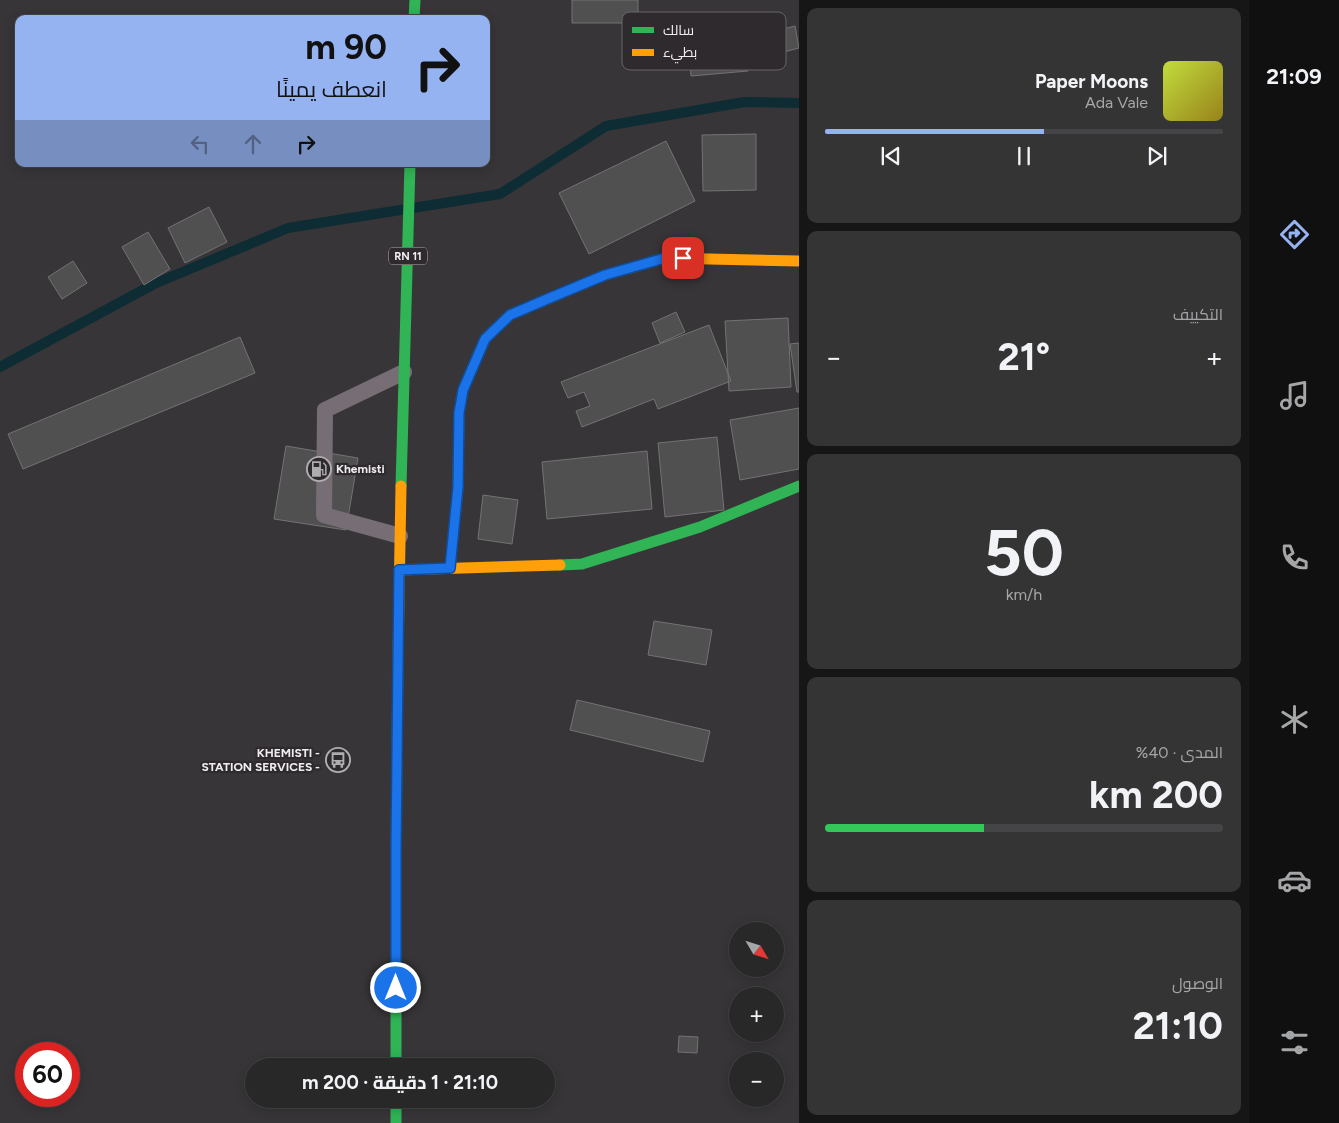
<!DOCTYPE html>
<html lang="ar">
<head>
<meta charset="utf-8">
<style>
	body { margin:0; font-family:Figtree,Cairo,sans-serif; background:#353435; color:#f1f3f6; direction:rtl; height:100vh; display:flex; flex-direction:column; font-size:19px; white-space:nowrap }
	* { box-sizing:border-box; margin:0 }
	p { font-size:16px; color:#a5a6a8 }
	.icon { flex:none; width:28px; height:28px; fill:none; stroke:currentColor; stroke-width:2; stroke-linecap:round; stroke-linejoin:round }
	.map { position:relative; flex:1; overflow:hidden; direction:ltr }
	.side { display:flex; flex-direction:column; gap:8px; padding:8px; background:#171617; width:450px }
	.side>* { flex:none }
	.hud { position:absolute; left:15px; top:15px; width:475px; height:152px; border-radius:10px; box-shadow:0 2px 12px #0003,0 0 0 1px #454446; direction:rtl; background:#95b2f1; color:#111; overflow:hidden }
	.needle { width:32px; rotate:128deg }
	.buttons { position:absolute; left:729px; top:922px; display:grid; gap:10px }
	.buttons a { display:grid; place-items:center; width:55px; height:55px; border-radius:50%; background:#292829; box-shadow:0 2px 12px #0003,0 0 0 1px #454446; font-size:25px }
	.speed { position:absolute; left:15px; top:1042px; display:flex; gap:10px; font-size:25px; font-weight:700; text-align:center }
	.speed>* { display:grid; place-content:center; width:65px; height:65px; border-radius:50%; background:#292829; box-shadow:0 2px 12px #0003,0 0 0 1px #454446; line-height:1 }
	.speed .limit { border:8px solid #d22; background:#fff; color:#111 }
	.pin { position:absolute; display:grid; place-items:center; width:42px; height:42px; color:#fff; margin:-21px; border-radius:10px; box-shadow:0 2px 8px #0006 }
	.me { position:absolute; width:55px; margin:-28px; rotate:0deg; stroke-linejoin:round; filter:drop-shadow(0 0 4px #0008) }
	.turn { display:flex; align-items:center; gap:18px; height:105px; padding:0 20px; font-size:22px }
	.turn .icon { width:65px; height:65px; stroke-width:2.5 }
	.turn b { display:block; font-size:35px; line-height:42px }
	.lanes { display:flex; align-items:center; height:48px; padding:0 20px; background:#0003; justify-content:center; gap:25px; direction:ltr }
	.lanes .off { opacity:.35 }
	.big { font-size:38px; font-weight:700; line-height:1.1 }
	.side .tile { flex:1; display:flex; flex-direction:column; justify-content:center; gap:8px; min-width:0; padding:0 18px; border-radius:10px; background:#353435 }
	.side .dial { align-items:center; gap:0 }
	.dial b { font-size:65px; line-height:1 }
	.song { display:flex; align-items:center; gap:15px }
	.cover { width:60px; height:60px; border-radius:8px; background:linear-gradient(135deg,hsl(70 70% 55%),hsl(50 70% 35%)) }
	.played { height:5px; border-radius:2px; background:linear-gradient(90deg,#95b2f1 55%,#454446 55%) }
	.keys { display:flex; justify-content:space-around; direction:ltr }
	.heat { display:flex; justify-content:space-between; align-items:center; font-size:28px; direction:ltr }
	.charge { height:8px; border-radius:4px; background:linear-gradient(90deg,#34c759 40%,#454446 0) }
	.trip { position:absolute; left:245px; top:1058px; width:310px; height:50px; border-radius:25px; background:#292829; box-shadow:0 2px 12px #0003,0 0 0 1px #454446; font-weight:700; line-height:50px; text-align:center; direction:rtl }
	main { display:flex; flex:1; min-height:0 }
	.dock { display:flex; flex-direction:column; width:90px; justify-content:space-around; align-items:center; background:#101010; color:#a5a6a8 }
	.dock .icon { width:35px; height:35px }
	.dock .selected { color:#95b2f1 }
	.dock b { font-size:22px; color:#f1f3f6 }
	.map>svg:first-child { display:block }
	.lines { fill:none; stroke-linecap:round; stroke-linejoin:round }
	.stream { stroke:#0d2c33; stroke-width:10 }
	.building { fill:#515051; stroke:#747274 }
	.lane { stroke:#776e75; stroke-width:16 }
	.fast { stroke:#30b455; stroke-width:11 }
	.slow { stroke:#ff9f0a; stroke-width:11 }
	.route-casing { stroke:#114b97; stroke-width:12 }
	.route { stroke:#1a73e8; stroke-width:9 }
	.labels { text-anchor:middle; stroke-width:4.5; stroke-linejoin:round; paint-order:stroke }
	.shield { fill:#2e2a2e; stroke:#b6b2b6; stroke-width:1 }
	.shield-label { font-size:11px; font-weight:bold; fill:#f0edf0 }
	.poi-label { font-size:12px; font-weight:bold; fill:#f0edf0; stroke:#2e2a2e; text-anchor:start }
	.key { fill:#2e2a2e; stroke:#686468; stroke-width:1 }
	.key-label { font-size:14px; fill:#f0edf0 }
</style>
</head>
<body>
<main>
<nav class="dock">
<b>21:09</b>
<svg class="icon selected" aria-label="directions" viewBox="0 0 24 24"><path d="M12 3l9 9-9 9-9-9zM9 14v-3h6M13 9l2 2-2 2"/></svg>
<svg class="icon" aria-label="music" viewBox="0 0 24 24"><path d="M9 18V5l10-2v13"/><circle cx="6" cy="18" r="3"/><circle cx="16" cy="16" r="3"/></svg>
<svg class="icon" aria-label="phone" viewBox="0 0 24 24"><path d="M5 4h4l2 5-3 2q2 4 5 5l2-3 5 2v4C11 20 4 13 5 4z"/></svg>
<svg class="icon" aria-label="climate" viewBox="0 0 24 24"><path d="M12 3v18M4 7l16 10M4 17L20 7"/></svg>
<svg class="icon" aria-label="car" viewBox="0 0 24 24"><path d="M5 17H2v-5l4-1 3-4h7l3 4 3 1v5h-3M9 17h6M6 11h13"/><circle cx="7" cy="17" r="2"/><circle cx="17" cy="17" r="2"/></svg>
<svg class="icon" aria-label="filters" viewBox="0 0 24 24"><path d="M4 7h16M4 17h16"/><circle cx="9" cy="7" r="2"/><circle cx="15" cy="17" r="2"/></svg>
</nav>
<section class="side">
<div class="tile">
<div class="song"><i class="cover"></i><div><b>Paper Moons</b><p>Ada Vale</p></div></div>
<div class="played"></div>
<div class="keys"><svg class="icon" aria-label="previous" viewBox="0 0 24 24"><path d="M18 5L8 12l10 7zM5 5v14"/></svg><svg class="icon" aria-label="pause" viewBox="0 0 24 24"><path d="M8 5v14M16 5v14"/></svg><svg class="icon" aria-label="next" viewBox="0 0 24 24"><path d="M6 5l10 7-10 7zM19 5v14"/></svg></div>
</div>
<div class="tile"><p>التكييف</p>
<div class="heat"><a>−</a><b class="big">21°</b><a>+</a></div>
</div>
<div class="tile dial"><b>50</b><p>km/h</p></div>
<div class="tile"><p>المدى · 40%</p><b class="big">200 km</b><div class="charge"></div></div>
<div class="tile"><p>الوصول</p><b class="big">21:10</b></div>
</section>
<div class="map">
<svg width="799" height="1123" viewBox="0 0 799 1123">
	<rect width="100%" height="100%" fill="#373537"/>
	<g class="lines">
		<path class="stream" d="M0,367L154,284L288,228L500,194L606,126L744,102L799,103"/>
	</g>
	<path class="building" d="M572,0H638V23H572Z
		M795,26L799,48L780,53L775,31Z
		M746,45L748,71L691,76L689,51Z
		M756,134V190L703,191L702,135Z
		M666,141L695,201L589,254L559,193Z
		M209,207L227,242L185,263L168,228Z
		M148,232L170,269L144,285L122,247Z
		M73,261L87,283L62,299L48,277Z
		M676,312L685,332L660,343L652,323Z
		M788,318L791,387L729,391L725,321Z
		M709,325L731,381L658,409L654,399L582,427L576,411L590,406L584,392L568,398L561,382Z
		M240,337L255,373L23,469L8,434Z
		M799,343V392H797L790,344Z
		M799,408V469L740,480L730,420Z
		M717,437L724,510L665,517L658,443Z
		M286,446L358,458L346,530L274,519Z
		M647,451L652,509L547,519L542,462Z
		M483,495L518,500L512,544L478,539Z
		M654,621L712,630L706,665L648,655Z
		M577,700L710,731L703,762L570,730Z
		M679,1036L698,1037L697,1053L678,1052Z"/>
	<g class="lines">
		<path class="lane" d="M400,536L324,515L325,410L404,372"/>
		<path class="fast" d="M414,19L415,0
			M401,486L410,164
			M560,565L582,564L700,527L799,486
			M450,568L458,487L459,413L463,390L485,339L510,315L605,275L630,268
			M396,1066V850L398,657
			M396,1099V1123"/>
		<path class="slow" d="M630,268L665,258L799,261
			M399,570L560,565
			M398,657L401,486"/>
	</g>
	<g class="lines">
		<defs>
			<path id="route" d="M396,988V850L399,570L450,568L458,487L459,413L463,390L485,339L510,315L552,297L605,275L665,258H683"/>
		</defs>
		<use href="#route" class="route-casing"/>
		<use href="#route" class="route"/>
	</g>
	<defs>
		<symbol id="fuel-ring" viewBox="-11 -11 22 22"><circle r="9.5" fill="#2e2a2e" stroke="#afadaf" stroke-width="1.5"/><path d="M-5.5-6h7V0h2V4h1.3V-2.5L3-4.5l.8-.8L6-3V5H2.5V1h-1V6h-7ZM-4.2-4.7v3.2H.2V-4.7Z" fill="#afadaf"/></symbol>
		<symbol id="bus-ring" viewBox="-11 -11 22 22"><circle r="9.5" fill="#2e2a2e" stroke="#afadaf" stroke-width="1.5"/><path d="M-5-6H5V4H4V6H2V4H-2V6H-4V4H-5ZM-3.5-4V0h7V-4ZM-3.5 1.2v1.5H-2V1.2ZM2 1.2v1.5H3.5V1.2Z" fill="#afadaf"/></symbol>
	</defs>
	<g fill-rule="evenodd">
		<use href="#fuel-ring" x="305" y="455" width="28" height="28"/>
		<use href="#bus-ring" x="324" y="746" width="28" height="28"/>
	</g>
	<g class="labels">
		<rect class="shield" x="389" y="247.5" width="38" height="17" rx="4"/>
		<g class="shield-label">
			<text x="408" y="260">RN 11</text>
		</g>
		<g class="poi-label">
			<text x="336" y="473">Khemisti</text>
			<text x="320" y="757" text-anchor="end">KHEMISTI -<tspan x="320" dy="14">STATION SERVICES -</tspan></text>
		</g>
	</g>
	<rect x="622" y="12" width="164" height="58" rx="8" class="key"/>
	<rect x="632" y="27" width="22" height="6" fill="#30b455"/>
	<rect x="632" y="49" width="22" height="7" fill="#ff9f0a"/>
	<g class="key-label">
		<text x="663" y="35">سالك</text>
		<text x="663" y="57">بطيء</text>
	</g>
</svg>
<div class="buttons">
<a><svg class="needle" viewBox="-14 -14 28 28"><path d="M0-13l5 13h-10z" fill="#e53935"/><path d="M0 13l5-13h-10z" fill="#a5a6a8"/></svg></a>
<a>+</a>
<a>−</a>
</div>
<div class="speed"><div class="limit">60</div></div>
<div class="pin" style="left:683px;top:258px;background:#d93025"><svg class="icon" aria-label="arrive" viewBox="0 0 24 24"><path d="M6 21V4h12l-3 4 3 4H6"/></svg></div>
<svg class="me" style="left:396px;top:988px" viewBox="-20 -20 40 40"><circle r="17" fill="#1a73e8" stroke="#fff" stroke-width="3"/><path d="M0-11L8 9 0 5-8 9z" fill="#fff"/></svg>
<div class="trip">21:10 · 1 دقيقة · 200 m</div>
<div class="hud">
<div class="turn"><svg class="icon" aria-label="right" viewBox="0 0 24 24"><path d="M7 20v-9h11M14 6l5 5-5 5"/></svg><div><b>90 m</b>انعطف يمينًا</div></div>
<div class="lanes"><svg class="icon off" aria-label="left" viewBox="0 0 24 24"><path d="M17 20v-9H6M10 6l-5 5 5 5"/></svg><svg class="icon off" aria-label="ahead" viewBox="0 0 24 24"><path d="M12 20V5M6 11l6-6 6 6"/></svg><svg class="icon" aria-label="right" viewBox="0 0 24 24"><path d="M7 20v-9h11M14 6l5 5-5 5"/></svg></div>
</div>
</div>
</main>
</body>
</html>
